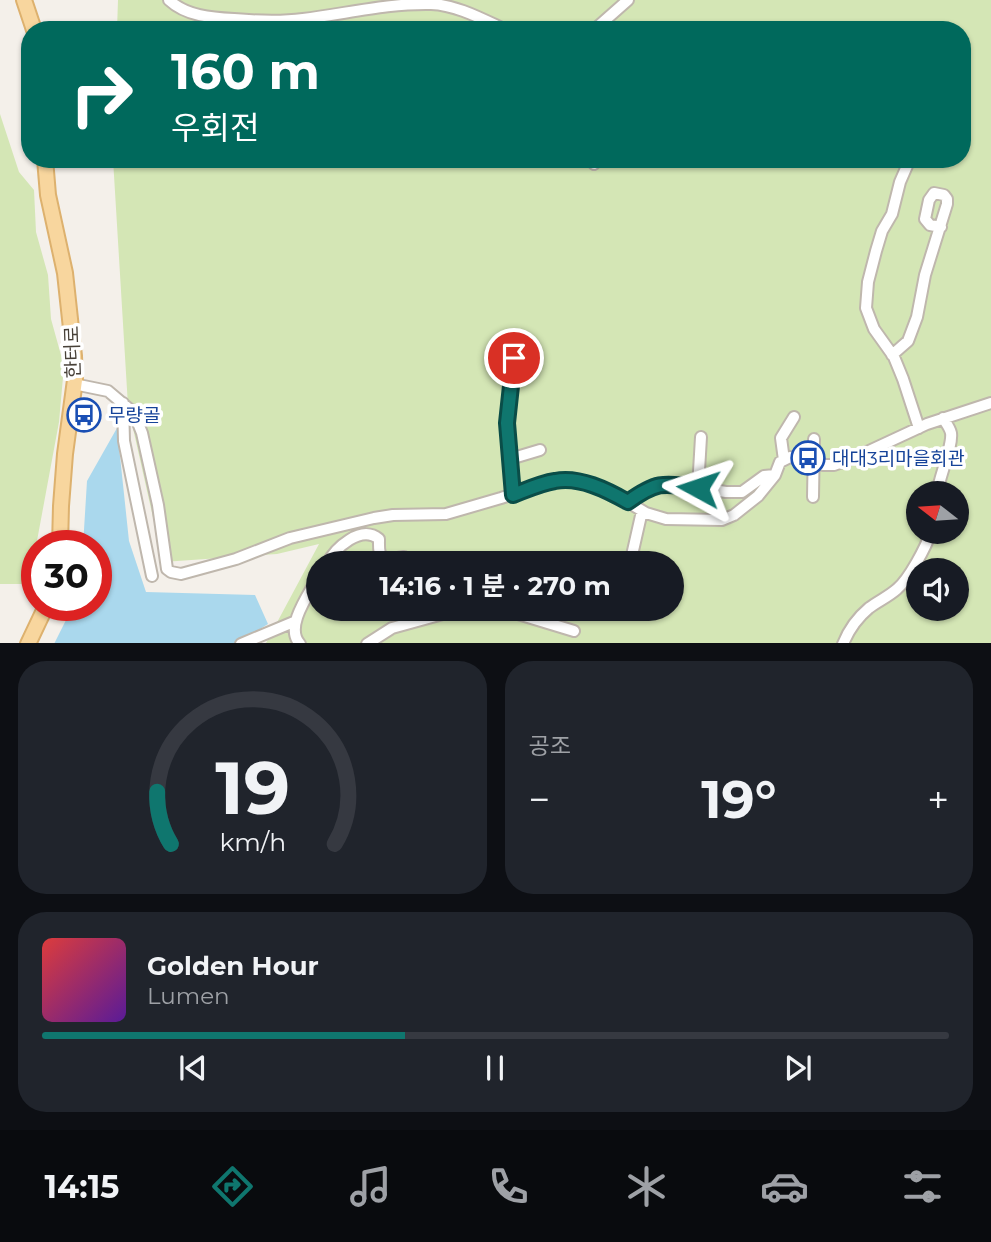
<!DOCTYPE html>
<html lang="ko">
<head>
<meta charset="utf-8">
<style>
	body { margin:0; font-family:Montserrat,"Noto Sans KR",sans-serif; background:#20242c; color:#f1f3f6; height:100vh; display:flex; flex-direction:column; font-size:26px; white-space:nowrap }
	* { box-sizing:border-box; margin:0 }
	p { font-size:23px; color:#9ea1a6 }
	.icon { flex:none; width:38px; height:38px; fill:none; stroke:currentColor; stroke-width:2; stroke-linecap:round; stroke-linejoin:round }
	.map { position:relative; height:643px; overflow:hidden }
	.drawer { display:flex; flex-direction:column; gap:18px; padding:18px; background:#0d0f14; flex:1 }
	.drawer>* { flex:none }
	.top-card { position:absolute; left:21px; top:21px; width:950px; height:147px; border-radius:28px; box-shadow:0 2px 5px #0004; background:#00695c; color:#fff; overflow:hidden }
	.needle { width:46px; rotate:287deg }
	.controls { position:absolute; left:906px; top:481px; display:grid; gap:14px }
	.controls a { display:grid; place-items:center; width:63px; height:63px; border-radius:50%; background:#171b24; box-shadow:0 2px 5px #0004; font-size:35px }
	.speed { position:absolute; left:21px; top:530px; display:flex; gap:14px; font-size:35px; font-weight:700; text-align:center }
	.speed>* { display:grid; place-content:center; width:91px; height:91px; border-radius:50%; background:#171b24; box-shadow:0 2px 5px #0004; line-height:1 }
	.speed .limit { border:10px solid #d22; background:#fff; color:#111 }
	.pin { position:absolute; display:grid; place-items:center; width:60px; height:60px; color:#fff; margin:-30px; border:4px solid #fff; border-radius:50%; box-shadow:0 2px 7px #0007 }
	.me { position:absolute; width:77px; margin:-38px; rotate:275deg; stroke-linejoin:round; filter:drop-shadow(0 0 5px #0008) }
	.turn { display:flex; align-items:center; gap:24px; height:147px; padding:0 35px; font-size:32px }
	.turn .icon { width:91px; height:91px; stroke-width:2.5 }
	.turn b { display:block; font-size:49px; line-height:60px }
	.big { font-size:52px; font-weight:700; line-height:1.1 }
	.drawer .widget { flex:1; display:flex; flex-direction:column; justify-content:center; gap:10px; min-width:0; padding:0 24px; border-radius:28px; background:#20242c }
	.drawer .dial { align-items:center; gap:0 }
	.dial svg { height:182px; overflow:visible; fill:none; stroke:#363941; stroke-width:7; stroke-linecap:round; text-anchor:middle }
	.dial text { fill:#f1f3f6; stroke:none }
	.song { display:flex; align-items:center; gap:21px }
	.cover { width:84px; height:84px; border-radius:10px; background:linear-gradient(135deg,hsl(0 70% 55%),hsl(270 70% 35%)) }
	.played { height:7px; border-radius:4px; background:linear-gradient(90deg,#0f766e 40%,#363941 40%) }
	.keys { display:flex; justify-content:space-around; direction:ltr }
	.heat { display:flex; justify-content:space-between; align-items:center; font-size:38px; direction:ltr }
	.drawer .tiles { flex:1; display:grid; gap:18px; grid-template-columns:1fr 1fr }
	.widget:last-child { grid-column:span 2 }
	.trip { position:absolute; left:306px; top:551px; width:378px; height:70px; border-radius:35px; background:#171b24; box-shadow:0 2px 5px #0004; font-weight:700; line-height:70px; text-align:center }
	.menu { display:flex; height:112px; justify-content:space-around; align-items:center; background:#090b0e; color:#9ea1a6 }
	.menu .icon { width:49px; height:49px }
	.menu .on { color:#0f766e }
	.menu b { font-size:32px; color:#f1f3f6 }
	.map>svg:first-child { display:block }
	.green { fill:#d4e6b5; fill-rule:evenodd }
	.water { fill:#aad8ed }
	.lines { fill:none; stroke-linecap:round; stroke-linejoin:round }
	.minor-casing { stroke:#bfb7ad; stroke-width:14 }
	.major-casing { stroke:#ddb16e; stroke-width:18 }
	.minor { stroke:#fff; stroke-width:10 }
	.major { stroke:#f8d69e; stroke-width:14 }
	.route-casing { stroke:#0a4d48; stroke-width:18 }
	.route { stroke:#0f766e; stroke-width:12 }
	.labels { text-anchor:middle; stroke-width:7; stroke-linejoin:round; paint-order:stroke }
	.street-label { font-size:19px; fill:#474038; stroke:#fff }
	.transit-label { font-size:19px; fill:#164399; stroke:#fff; text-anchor:start }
</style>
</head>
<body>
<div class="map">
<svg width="991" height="644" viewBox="0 0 991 644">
	<rect width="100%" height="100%" fill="#f4f0ea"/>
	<path class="green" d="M118,0H991V643H266L319,544L277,554L163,562L128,406L113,159H962V30H117ZM919,494H957V532H919ZM318,564H672V609H318ZM919,570H957V609H919Z
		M0,114L19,172L34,190L36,232L48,275L51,319L64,366L59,422L29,584H0Z"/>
	<path class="water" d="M117,428L129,541L146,592L255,595L268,624L238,643L54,644L73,606H96V546H83L87,481Z"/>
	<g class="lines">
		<defs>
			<path id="minor" d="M169,0C186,16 212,18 234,19C257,21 280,22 303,19C345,14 388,3 431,4C457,5 482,19 506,30
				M594,30L628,0
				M592,159L594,164
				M910,159L900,182L892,214L882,231L876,251L868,282L866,308L874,329L894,357L903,379L919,428
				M892,355L908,341L917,317L925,275L947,204V199L944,195L934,193L929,200L925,219L930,225L941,227
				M74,384L108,391L134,413L142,433L158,505L167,569L171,572L181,574L236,559L290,538L374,518L393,515L446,514L501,498L554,481L570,480L611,492L646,513L666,519L722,520L734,515L758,496L775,475L780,462L790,457L823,465H834L856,457L927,424L991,403
				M123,403L124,441L152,576
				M510,459L540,450
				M784,460L781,438L794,417
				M698,488L701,437
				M937,494C939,477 953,446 951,433C950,428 946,423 943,418
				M512,495L507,423L514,358
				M813,497L814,439
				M628,502L641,492L657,484H674L726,492H742L764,476L775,475
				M327,564C335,548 361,524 379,539C379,547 378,555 385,560L404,557L411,564
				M630,564L642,511
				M493,609L518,614L574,631
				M241,644L296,621
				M300,644C284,627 309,594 318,577
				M367,644L392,628L461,609
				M843,644C849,629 857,618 869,608C878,601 888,597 897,589C909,579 926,547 931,532"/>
			<path id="major" d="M24,0L34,30
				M45,159L48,195L65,273L74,356L75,380L65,454L61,506L60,546
				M28,644L46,606"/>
		</defs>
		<use href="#minor" class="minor-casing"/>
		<use href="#major" class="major-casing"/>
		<use href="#minor" class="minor"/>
		<use href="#major" class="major"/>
	</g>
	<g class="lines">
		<defs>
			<path id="route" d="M514,358L507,423L513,495C526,490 541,483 555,481C579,476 607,490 628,502C657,481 663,483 698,488"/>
		</defs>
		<use href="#route" class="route-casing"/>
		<use href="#route" class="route"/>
	</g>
	<defs>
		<symbol id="bus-ring" viewBox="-11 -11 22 22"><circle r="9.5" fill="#fff" stroke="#1a4fb4" stroke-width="1.5"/><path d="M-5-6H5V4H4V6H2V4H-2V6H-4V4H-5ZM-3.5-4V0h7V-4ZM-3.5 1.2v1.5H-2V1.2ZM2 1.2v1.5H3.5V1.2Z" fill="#1a4fb4"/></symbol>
	</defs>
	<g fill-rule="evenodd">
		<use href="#bus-ring" x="65" y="396" width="38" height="38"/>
		<use href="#bus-ring" x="789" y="439" width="38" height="38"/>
	</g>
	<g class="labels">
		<g class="street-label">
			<text transform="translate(72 352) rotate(-92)" y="7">한터로</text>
		</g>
		<g class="transit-label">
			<text x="108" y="422">무량골</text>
			<text x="832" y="465">대대3리마을회관</text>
		</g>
	</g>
</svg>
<div class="controls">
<a><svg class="needle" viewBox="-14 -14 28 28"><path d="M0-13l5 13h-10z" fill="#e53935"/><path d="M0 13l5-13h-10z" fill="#9ea1a6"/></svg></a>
<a><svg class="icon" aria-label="sound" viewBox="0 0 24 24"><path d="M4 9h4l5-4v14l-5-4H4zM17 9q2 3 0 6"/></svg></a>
</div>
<div class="speed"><div class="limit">30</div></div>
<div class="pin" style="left:514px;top:358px;background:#d93025"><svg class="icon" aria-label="arrive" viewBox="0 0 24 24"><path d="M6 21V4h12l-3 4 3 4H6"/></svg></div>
<svg class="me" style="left:698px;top:488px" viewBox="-20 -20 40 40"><path d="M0-17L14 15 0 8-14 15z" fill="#0f766e" stroke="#fff" stroke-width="4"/></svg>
<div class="trip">14:16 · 1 분 · 270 m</div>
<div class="top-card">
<div class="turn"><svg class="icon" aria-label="right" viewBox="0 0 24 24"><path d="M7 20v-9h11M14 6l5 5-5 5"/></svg><div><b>160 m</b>우회전</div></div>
</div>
</div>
<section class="drawer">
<div class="tiles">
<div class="widget dial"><svg viewBox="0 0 100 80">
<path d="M14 69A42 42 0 1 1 86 69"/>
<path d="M14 69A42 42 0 0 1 8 46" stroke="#0f766e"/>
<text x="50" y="56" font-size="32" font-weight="700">19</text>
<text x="50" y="72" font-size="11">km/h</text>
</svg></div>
<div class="widget"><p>공조</p>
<div class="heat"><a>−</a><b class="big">19°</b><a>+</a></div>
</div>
<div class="widget">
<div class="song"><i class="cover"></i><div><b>Golden Hour</b><p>Lumen</p></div></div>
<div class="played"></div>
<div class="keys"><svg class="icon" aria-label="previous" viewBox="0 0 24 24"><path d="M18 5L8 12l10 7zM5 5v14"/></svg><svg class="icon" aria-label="pause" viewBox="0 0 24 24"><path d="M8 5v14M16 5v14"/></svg><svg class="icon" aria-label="next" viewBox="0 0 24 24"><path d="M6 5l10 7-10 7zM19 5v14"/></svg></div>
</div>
</div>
</section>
<nav class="menu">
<b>14:15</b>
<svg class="icon on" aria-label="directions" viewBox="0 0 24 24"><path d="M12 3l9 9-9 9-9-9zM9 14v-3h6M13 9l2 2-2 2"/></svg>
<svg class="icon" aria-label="music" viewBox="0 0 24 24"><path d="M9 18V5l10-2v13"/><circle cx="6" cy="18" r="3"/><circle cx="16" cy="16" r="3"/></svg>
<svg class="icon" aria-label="phone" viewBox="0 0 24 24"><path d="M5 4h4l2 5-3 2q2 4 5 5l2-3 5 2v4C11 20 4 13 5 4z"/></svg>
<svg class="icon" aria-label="climate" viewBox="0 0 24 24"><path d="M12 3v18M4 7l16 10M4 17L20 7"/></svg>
<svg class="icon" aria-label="car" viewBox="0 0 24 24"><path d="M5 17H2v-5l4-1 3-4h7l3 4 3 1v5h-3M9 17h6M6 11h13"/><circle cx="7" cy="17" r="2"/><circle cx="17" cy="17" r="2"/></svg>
<svg class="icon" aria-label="filters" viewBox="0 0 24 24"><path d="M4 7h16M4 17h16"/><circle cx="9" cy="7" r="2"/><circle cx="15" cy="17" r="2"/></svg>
</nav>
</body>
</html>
